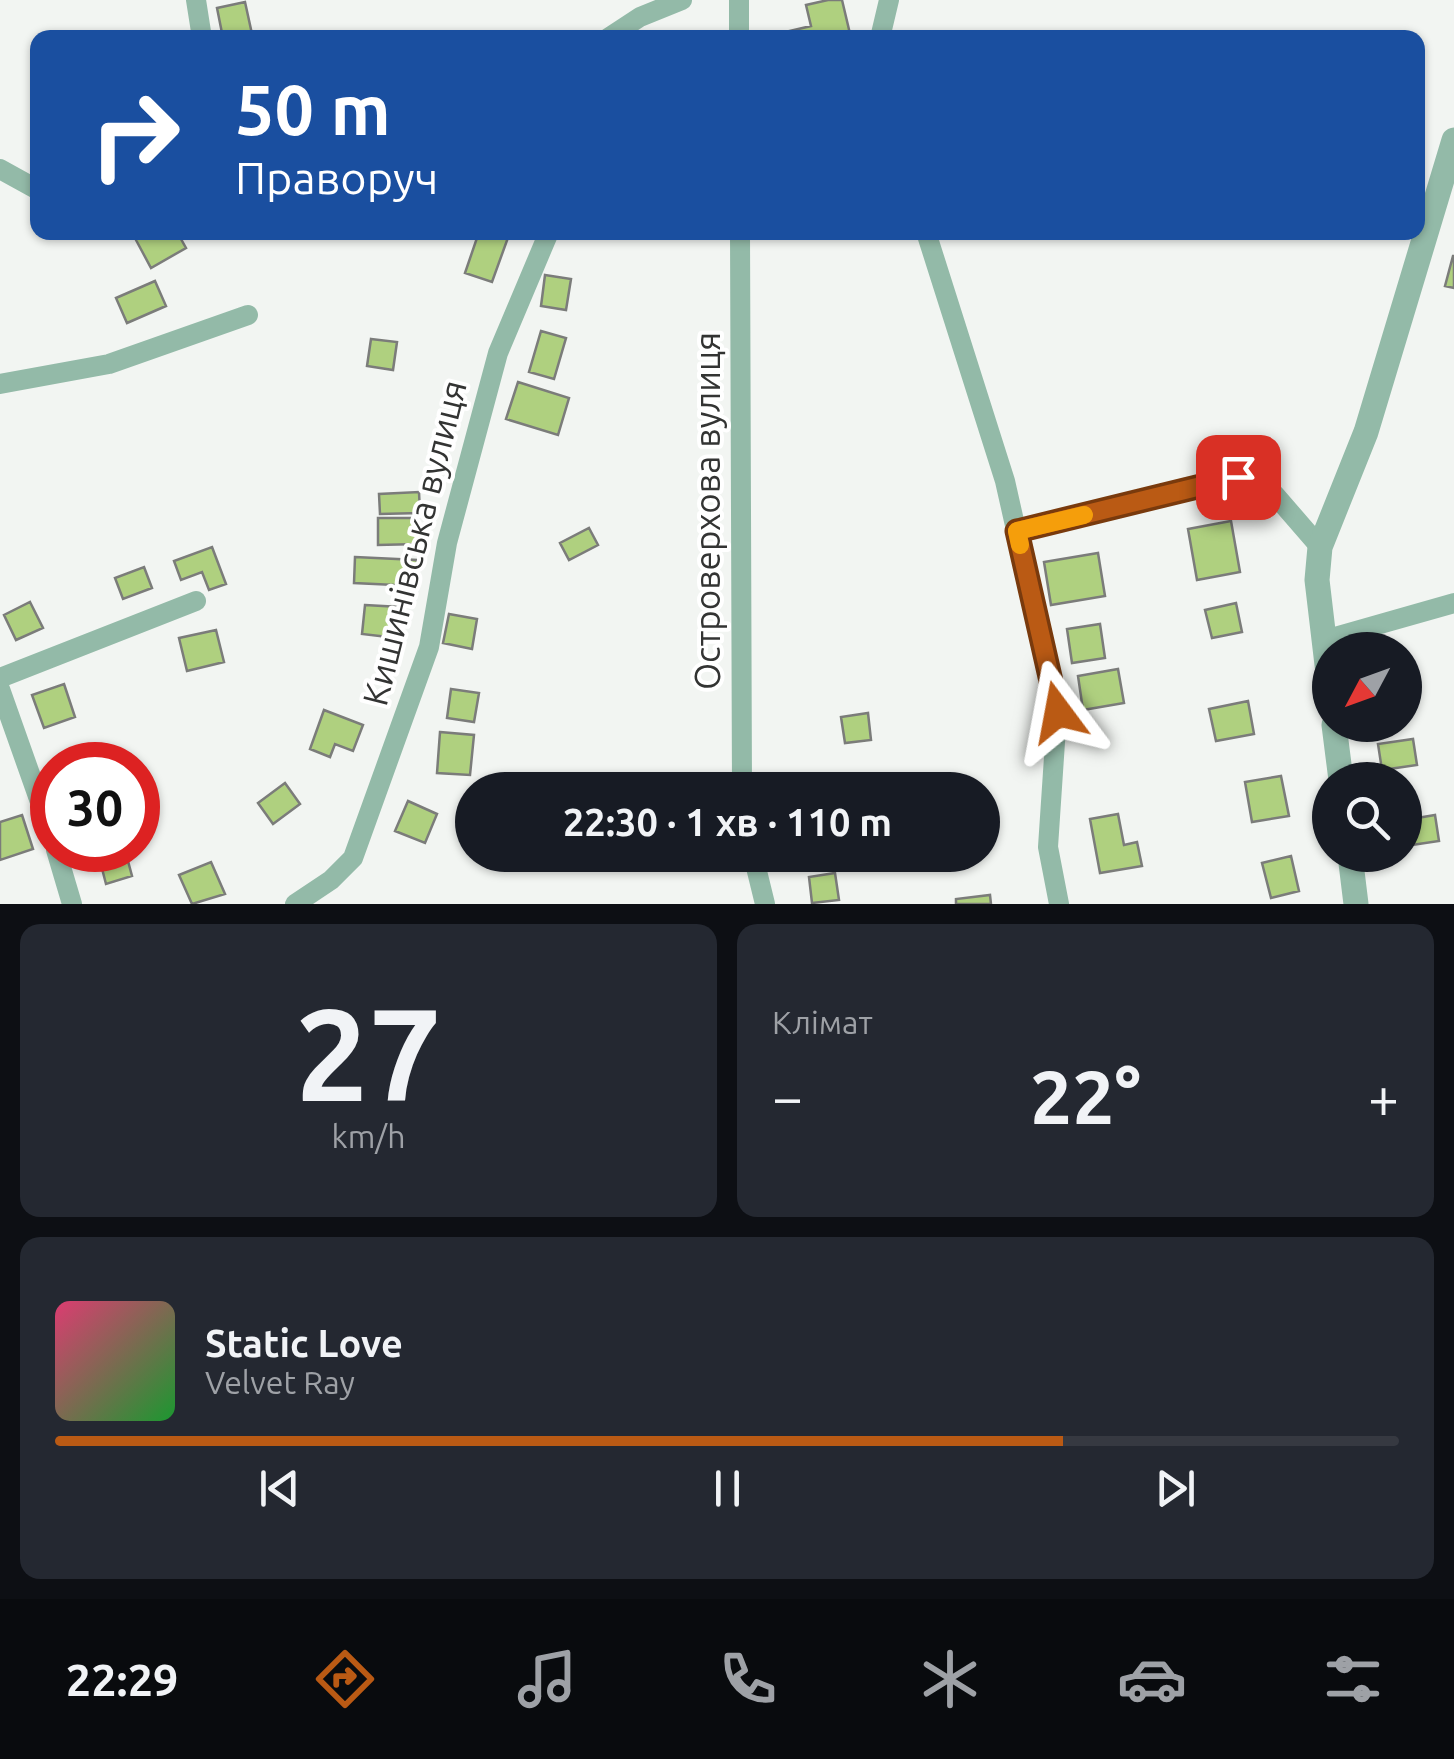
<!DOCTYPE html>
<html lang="uk">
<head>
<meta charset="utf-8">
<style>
	body { margin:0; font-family:Ubuntu,sans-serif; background:#242831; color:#f1f3f6; height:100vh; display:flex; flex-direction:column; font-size:38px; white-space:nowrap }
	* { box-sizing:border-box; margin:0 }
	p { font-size:32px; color:#9ea1a6 }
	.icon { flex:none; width:55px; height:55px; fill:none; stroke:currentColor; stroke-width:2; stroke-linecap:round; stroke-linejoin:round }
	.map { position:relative; height:904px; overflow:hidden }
	.sheet { display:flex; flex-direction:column; gap:20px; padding:20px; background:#0d0f14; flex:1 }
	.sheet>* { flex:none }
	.banner { position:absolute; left:30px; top:30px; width:1395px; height:210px; border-radius:20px; box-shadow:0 2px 8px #0004; background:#1a4fa0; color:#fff; overflow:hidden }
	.needle { width:65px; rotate:229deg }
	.controls { position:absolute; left:1312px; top:632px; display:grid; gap:20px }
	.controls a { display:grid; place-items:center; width:110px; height:110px; border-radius:50%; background:#171b24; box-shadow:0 2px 8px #0004; font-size:50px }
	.speed { position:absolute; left:30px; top:742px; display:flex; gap:20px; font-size:50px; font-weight:700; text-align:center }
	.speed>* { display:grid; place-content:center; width:130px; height:130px; border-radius:50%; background:#171b24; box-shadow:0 2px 8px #0004; line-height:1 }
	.speed .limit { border:15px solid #d22; background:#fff; color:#111 }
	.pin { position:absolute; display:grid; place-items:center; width:85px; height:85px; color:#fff; margin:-42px; border-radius:20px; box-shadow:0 5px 15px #0006 }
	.me { position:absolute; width:110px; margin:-55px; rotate:347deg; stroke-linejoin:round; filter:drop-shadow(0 0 8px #0008) }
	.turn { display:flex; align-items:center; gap:35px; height:210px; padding:0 40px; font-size:45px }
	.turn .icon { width:130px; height:130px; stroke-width:2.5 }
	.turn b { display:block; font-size:70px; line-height:85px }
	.big { font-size:75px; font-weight:700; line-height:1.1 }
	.sheet .widget { flex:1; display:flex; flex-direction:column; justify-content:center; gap:15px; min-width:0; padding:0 35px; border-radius:20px; background:#242831 }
	.sheet .dial { align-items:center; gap:0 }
	.dial b { font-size:130px; line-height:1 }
	.song { display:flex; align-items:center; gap:30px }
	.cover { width:120px; height:120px; border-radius:15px; background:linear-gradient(135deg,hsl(340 70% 55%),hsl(130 70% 35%)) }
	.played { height:10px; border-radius:5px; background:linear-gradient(90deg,#ba5a14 75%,#363941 75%) }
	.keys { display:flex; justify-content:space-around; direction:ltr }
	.heat { display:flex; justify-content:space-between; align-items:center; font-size:55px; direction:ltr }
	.sheet .tiles { flex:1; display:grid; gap:20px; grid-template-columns:1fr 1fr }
	.widget:last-child { grid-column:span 2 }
	.trip { position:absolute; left:455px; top:772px; width:545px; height:100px; border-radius:50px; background:#171b24; box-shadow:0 2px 8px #0004; font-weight:700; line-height:100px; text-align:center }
	.menu { display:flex; height:160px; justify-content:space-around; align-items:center; background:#090b0e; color:#9ea1a6 }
	.menu .icon { width:70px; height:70px }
	.menu .on { color:#ba5a14 }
	.menu b { font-size:45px; color:#f1f3f6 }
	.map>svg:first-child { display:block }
	.building { fill:#afd07f; stroke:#7b7c7a; stroke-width:2.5 }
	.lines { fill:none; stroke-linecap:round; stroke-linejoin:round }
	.minor { stroke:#93baa8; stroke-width:20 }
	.tertiary { stroke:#93baa8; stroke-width:25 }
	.route-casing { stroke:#793a0d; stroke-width:25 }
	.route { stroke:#ba5a14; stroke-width:18 }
	.slow { stroke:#f59e0b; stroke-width:18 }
	.labels { text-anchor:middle; stroke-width:8; stroke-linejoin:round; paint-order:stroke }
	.street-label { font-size:35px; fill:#333433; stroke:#fff }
</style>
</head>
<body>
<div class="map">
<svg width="1454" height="904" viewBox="0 0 1454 904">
	<rect width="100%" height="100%" fill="#f2f5f2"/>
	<path class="building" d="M828,0H842L851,38H778L777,34L811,26L806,5Z
		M245,2L252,34L223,38L217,8Z
		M149,232H177L186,248L151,268L136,240Z
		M479,232H510L492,282L465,273Z
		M1453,256H1454V288L1445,286Z
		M545,275L571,279L566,310L541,306Z
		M155,281L166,306L127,323L116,298Z
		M541,331L566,338L554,379L529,372Z
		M371,339L397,342L393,370L367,366Z
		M518,382L569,398L558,435L506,419Z
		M419,492L420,513L380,514L379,494Z
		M378,518H417L418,544L378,545Z
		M1231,521L1240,572L1197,580L1188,529Z
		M589,528L598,545L569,560L560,543Z
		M212,547L226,584L209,590L202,572L181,580L174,561Z
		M1098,553L1105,596L1051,605L1044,562Z
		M355,557L417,560L416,586L354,583Z
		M144,567L152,588L123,599L115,578Z
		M30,602L43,628L16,640L4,615Z
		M1236,603L1242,632L1212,638L1205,610Z
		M365,605L400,607L397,638L362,634Z
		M449,614L477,619L472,649L443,643Z
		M1100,624L1105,658L1072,663L1067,629Z
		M216,630L224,662L187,671L179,638Z
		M1118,669L1124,703L1083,710L1078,676Z
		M64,684L75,717L44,728L32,695Z
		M451,689L479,693L474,722L447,718Z
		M1248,701L1254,734L1216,741L1209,709Z
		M324,710L363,725L353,751L335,744L330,757L310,749Z
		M868,713L871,740L845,743L841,717Z
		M440,732L474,735L470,775L437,773Z
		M1413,739L1417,765L1382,770L1378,744Z
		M1281,776L1289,816L1252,822L1245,782Z
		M709,782L710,790H674V784Z
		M285,783L300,804L273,824L258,803Z
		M408,801L437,814L425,843L395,831Z
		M1118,814L1124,845L1137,842L1142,866L1100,873L1090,819Z
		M22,815L33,849L0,860V822Z
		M1435,815L1439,841L1405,846V820Z
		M125,850L132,876L106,884L98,853Z
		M1291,856L1299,891L1271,898L1262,863Z
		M211,862L225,894L192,904L179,875Z
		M835,873L839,900L812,903L809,877Z
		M990,895L991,904H956V899Z"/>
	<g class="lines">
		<path class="minor" d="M196,0L202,38
			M739,0V38
			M608,38L640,17L682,0
			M880,38L889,0
			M0,169L38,190
			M740,232L742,790
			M926,232L1005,481L1057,712L1048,847L1059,904
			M0,384L109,364L248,315
			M1017,531L1237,477L1275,495L1320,547
			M1324,640L1454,603
			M0,678L196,601
			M0,689L52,836
			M56,850L72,904
			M753,855L765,904
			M295,904L331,880L353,858L429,647L447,543L498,353L549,232"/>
		<path class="tertiary" d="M1330,690L1317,580L1320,547L1366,432L1454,140
			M1334,725L1341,780
			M1350,855L1356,904"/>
	</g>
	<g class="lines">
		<defs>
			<path id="route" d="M1058,712L1017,531L1238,477"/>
		</defs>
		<use href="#route" class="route-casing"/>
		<use href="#route" class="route"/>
		<path class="slow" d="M1020,545L1017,531L1084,515"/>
	</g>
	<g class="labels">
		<g class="street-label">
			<text transform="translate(708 511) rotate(-90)" y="12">Островерхова вулиця</text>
			<text transform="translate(415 543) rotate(-76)" y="12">Кишинівська вулиця</text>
		</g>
	</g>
</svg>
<div class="controls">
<a><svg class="needle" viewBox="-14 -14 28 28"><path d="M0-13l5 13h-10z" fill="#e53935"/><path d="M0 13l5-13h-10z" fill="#9ea1a6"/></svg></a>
<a><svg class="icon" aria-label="search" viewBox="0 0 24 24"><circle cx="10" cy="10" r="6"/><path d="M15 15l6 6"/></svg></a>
</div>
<div class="speed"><div class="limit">30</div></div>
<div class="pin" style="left:1238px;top:477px;background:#d93025"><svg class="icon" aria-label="arrive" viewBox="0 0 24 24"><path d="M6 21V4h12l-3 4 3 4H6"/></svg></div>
<svg class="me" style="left:1058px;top:712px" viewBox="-20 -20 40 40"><path d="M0-17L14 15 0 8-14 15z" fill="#ba5a14" stroke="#fff" stroke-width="4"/></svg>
<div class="trip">22:30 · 1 хв · 110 m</div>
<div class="banner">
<div class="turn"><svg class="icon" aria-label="right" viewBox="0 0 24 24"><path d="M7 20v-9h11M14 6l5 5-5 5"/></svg><div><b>50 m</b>Праворуч</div></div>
</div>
</div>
<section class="sheet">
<div class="tiles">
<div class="widget dial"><b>27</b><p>km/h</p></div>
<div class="widget"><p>Клімат</p>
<div class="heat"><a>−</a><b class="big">22°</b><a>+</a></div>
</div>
<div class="widget">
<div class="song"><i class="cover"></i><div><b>Static Love</b><p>Velvet Ray</p></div></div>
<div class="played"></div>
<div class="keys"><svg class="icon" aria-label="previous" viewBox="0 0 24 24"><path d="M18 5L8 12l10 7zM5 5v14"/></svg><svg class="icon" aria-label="pause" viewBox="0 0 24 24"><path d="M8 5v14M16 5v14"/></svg><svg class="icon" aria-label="next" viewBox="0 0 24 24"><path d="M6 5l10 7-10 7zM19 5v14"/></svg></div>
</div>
</div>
</section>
<nav class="menu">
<b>22:29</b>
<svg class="icon on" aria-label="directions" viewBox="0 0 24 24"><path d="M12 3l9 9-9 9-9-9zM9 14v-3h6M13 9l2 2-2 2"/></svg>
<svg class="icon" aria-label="music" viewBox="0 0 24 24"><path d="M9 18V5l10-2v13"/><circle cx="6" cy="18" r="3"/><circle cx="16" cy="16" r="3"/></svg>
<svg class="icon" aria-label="phone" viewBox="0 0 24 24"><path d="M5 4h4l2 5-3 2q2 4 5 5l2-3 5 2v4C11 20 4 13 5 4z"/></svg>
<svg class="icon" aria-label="climate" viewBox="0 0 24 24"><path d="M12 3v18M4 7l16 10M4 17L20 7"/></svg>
<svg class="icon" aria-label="car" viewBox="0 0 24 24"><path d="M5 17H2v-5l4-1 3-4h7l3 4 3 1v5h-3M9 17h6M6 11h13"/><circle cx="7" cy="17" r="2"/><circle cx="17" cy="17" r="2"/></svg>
<svg class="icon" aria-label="filters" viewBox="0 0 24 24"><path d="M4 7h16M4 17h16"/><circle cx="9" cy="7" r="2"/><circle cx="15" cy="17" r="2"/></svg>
</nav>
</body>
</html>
